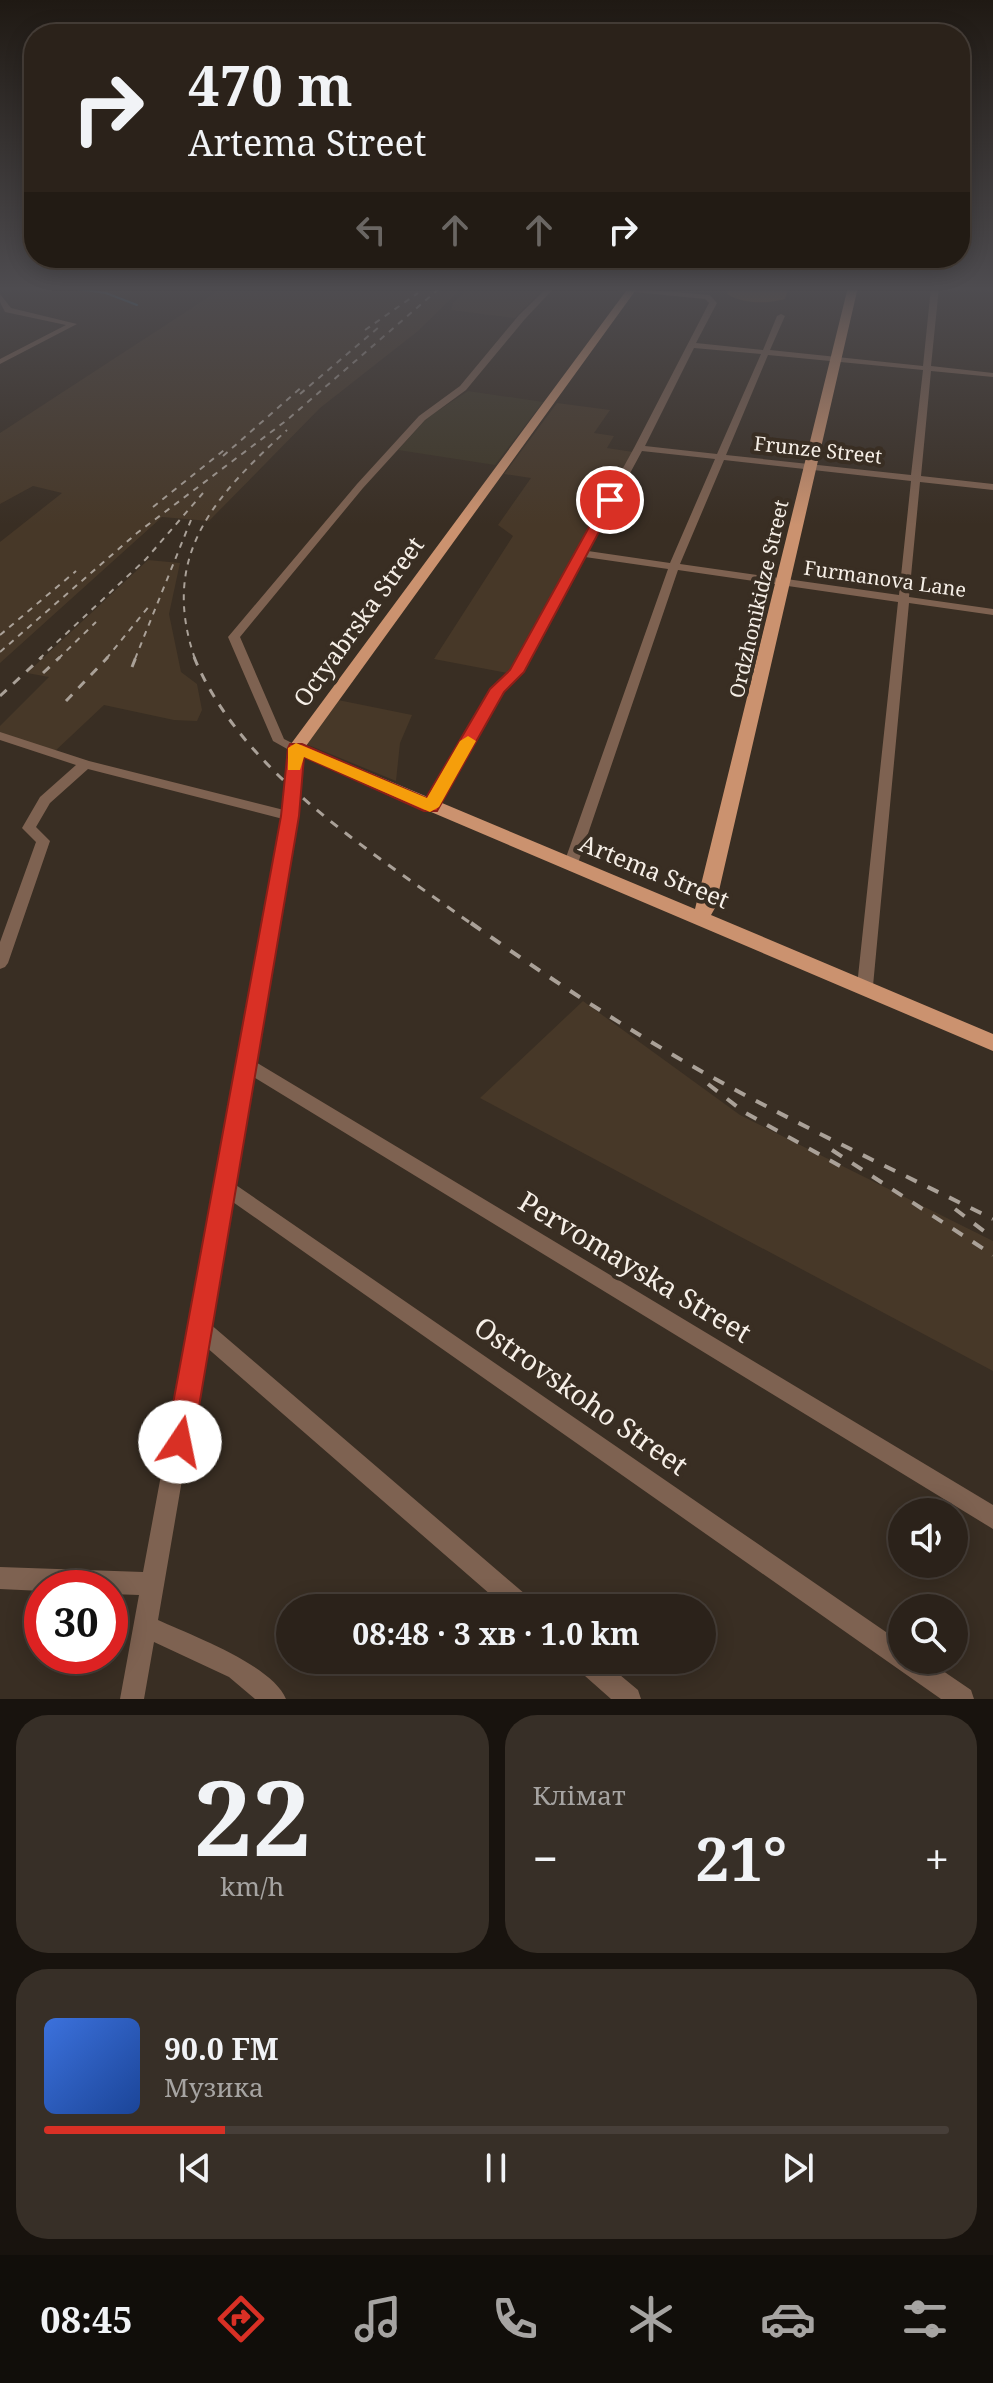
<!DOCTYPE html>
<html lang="uk">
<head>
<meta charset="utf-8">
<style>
	body { margin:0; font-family:"Noto Serif",serif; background:#372f27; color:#f1f3f6; height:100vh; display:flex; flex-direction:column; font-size:30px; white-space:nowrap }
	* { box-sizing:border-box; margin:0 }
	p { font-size:26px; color:#a6a4a2 }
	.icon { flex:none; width:44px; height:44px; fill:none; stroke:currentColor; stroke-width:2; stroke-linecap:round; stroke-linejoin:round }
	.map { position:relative; height:1699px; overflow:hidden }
	.details { display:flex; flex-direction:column; gap:16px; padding:16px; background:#18130e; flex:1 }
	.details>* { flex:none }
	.top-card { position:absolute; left:24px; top:24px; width:946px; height:244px; border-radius:32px; box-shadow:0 4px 20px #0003,0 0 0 2px #473f39; background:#2b221a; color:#f1f3f6; overflow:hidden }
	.controls { position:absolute; left:888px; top:1498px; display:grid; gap:16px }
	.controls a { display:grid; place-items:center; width:80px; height:80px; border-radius:50%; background:#2b221a; box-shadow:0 4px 20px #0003,0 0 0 2px #473f39; font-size:40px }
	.speed { position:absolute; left:24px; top:1570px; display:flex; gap:16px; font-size:40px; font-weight:700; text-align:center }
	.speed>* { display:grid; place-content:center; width:104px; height:104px; border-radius:50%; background:#2b221a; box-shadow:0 4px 20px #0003,0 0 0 2px #473f39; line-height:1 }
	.speed .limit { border:12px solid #d22; background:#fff; color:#111 }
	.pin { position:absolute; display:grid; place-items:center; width:68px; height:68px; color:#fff; margin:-34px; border:4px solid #fff; border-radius:50%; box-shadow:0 2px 8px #0007 }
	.me { position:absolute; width:88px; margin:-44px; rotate:11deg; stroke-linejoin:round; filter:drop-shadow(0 0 6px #0008) }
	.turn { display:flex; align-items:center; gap:28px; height:168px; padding:0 32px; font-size:36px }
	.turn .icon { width:104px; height:104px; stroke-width:2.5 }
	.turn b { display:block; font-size:56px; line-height:68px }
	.lanes { display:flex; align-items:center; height:76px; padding:0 32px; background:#0003; justify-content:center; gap:40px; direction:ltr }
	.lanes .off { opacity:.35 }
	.big { font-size:60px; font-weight:700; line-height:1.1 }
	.details .card { flex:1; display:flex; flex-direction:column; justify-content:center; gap:12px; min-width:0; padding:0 28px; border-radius:32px; background:#372f27 }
	.details .dial { align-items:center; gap:0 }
	.dial b { font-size:104px; line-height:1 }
	.song { display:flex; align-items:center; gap:24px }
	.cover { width:96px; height:96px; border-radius:12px; background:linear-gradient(135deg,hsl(220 70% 55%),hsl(220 70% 35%)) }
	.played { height:8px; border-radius:4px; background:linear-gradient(90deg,#d93025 20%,#473f39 20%) }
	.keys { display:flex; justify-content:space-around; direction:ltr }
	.heat { display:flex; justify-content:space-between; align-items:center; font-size:44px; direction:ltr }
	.details .tiles { flex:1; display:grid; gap:16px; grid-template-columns:1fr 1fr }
	.card:last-child { grid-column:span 2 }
	.trip { position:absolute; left:276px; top:1594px; width:440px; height:80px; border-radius:40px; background:#2b221a; box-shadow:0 4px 20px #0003,0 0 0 2px #473f39; font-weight:700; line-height:80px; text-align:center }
	.dock { display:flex; height:128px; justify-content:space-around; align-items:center; background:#110e0a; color:#a6a4a2 }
	.dock .icon { width:56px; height:56px }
	.dock .on { color:#d93025 }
	.dock b { font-size:36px; color:#f1f3f6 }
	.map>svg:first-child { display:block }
	.commercial { fill:#3f3726 }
	.built { fill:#473828 }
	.green { fill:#71502b }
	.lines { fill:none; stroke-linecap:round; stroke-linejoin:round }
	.stream { stroke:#2a78a2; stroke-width:2 }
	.minor { fill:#7e6251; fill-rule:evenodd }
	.major { fill:#cb926f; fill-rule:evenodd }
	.rail-far2 { stroke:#aaa198; stroke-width:2; stroke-dasharray:6 6; stroke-linecap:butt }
	.rail-far1 { stroke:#aaa198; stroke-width:3; stroke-dasharray:9 9; stroke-linecap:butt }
	.rail { stroke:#aaa198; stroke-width:4; stroke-dasharray:12 12; stroke-linecap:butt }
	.route { fill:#d93025; stroke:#8d1f18; stroke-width:2 }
	.slow { fill:#f59e0b }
	.labels { text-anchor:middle; stroke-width:8; stroke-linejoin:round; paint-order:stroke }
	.far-street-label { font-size:20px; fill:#f6efe7; stroke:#392e23 }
	.street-label { font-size:24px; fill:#f6efe7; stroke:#392e23 }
	.near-street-label { font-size:28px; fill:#f6efe7; stroke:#392e23 }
</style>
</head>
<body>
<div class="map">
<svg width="993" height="1699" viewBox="0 0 993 1699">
	<rect width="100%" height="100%" fill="#392e23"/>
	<path class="commercial" d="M468,391L543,402L495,465L398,450L427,418Z"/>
	<path class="built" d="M224,287H463L418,331L320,408L209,521L162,517L0,663V542L62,493L33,486L0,504V433Z
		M471,287H545L515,318L451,310L453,303Z
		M557,403L610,410L594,433L614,436L607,448L633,452L512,674L434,659L513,536L498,525L531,478L504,474Z
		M148,560L180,563L169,614L181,672L197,684L202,710L197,721L174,720L104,705L54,752L0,736V726L49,677L27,673Z
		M338,700L412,715L400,743L396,781L306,744Z
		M583,1001L740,1115L993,1241V1371L480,1098Z"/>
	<path class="green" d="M730,287H789L785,299C768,304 742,304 727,294Z"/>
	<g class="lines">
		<path class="stream" d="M62,287L106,293L137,305"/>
		<path class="minor" d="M548,287H555L525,319L466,390L425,420L363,488L240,637L284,739L302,748L297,816L254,1061L993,1505V1529L252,1076L233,1183L902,1643V1660H927L971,1690L974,1699H941L230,1200L209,1323L532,1600L536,1608H506L205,1346L158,1620C191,1635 272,1665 286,1699H255L229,1677L154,1642L144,1699H120L139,1595L110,1594V1588H42V1591L0,1589V1567L143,1572L283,819L88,769L50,803L36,827L50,841L8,963L5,967L0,969V942L36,842L22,828L40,797L76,765L0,740V732L89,761L284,810L289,750L273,741L228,637L357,484L419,416L460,386L519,315Z
			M584,287H614L710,295L717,303L696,343L763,350L777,316L781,314L785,316L770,350L923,366L931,287H939L931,366L993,373V377L931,371L921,476L993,484V490L920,482L909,597L993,609V615L909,603L873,986L871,990H859L857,986L898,602L678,570L577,866L570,871L563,866L668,569L585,557L523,672L503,691L435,810L430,811L423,807L492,689L512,670L634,448L709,303L705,299ZM694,348L761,354L717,454L645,446ZM768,355L923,370L911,475L726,455ZM642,451L715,459L670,563L588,551ZM724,460L911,481L899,595L680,564Z
			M0,294L11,308L77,324L0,364V359L66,325L5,312L0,302Z
			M572,1660H602L638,1690L641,1699H611L576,1668Z"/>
		<path class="major" d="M629,287H638L306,746L695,909L848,287H858L715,908L711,915L993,1034V1051L377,789L288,748Z"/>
		<path class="rail-far2" d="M365,330L418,293
			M300,394L379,327
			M223,456L304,385
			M153,507L228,447
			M0,635L76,571
			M0,652L137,533L287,420L441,287
			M39,659L146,559L203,493
			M58,659L96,622
			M106,659L150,605
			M135,659L191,520
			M195,659C159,555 215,496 287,430"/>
		<path class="rail-far1" d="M194,657C242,774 374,853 473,925
			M132,667L136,657
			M43,673L60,657
			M0,696L42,657
			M66,701L108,657"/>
		<path class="rail" d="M471,923C540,972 611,1019 685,1062C785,1119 890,1168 993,1219
			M708,1084L744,1112L840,1166
			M832,1150L993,1255
			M955,1209L993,1238"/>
	</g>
	<linearGradient id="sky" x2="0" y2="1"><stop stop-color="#1f1913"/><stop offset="0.55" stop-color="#4e4c50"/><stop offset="1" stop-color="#4e4c50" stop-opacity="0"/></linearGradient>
	<rect width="993" height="525" fill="url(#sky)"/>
	<path class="route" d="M610,497L616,500L524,672L504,692L437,811H424L304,757L299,816L193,1442L189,1452L180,1456L170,1452L166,1442L281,816L288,748L290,744H302L426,798L490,689L510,670L604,500Z"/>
	<path class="slow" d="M468,736L476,741L439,807L430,812L304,757L300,770H288V748L296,743L427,798L460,741Z"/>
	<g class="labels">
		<g class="far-street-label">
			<text transform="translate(818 450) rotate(6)" y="7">Frunze Street</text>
			<text transform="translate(885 579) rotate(8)" y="7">Furmanova Lane</text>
			<text transform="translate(759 599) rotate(-77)" y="7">Ordzhonikidze Street</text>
		</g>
		<g class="street-label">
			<text transform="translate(359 622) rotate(-54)" y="8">Octyabrska Street</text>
			<text transform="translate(654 872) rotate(22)" y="8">Artema Street</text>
		</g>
		<g class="near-street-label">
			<text transform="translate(635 1267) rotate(31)" y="10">Pervomayska Street</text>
			<text transform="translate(581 1396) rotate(35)" y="10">Ostrovskoho Street</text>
		</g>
	</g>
</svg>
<div class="controls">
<a><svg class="icon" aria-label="sound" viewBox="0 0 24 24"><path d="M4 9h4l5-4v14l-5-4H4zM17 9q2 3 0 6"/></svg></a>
<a><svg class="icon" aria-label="search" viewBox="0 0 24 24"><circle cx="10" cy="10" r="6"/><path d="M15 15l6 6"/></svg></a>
</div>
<div class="speed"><div class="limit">30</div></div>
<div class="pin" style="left:610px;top:500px;background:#d93025"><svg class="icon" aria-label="arrive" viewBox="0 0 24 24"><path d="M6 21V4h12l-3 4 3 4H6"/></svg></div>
<svg class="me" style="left:180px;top:1442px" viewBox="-20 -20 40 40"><circle r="19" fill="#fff"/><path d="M0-13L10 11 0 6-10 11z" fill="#d93025"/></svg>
<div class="trip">08:48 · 3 хв · 1.0 km</div>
<div class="top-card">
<div class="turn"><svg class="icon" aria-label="right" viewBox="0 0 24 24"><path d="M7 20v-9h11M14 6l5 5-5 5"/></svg><div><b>470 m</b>Artema Street</div></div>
<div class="lanes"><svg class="icon off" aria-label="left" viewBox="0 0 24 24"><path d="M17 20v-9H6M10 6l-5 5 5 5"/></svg><svg class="icon off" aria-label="ahead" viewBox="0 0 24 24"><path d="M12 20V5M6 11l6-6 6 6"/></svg><svg class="icon off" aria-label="ahead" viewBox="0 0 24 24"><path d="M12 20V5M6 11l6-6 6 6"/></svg><svg class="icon" aria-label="right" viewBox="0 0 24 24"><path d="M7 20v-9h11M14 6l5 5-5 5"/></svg></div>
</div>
</div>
<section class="details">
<div class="tiles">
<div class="card dial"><b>22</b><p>km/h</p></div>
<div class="card"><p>Клімат</p>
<div class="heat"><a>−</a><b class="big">21°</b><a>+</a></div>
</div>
<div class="card">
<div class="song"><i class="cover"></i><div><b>90.0 FM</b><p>Музика</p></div></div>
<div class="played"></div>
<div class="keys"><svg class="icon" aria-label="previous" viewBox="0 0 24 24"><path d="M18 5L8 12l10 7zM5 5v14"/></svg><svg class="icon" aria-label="pause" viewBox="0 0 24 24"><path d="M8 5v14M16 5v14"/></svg><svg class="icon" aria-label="next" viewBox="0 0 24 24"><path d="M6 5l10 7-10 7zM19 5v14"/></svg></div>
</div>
</div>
</section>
<nav class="dock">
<b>08:45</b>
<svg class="icon on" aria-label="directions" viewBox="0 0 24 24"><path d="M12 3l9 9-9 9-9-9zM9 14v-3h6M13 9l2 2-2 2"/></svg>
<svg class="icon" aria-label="music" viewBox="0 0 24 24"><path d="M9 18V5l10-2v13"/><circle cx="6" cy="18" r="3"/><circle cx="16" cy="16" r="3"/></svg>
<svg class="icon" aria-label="phone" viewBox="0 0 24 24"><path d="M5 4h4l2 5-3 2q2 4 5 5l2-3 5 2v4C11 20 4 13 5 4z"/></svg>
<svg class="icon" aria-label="climate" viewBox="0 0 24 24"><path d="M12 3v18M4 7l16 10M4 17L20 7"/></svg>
<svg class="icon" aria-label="car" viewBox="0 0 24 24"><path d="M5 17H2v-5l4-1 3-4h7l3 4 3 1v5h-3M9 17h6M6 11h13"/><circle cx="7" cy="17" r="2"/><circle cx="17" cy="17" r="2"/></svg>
<svg class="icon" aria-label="filters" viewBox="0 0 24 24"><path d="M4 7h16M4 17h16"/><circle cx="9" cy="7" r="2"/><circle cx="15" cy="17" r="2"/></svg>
</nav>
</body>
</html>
